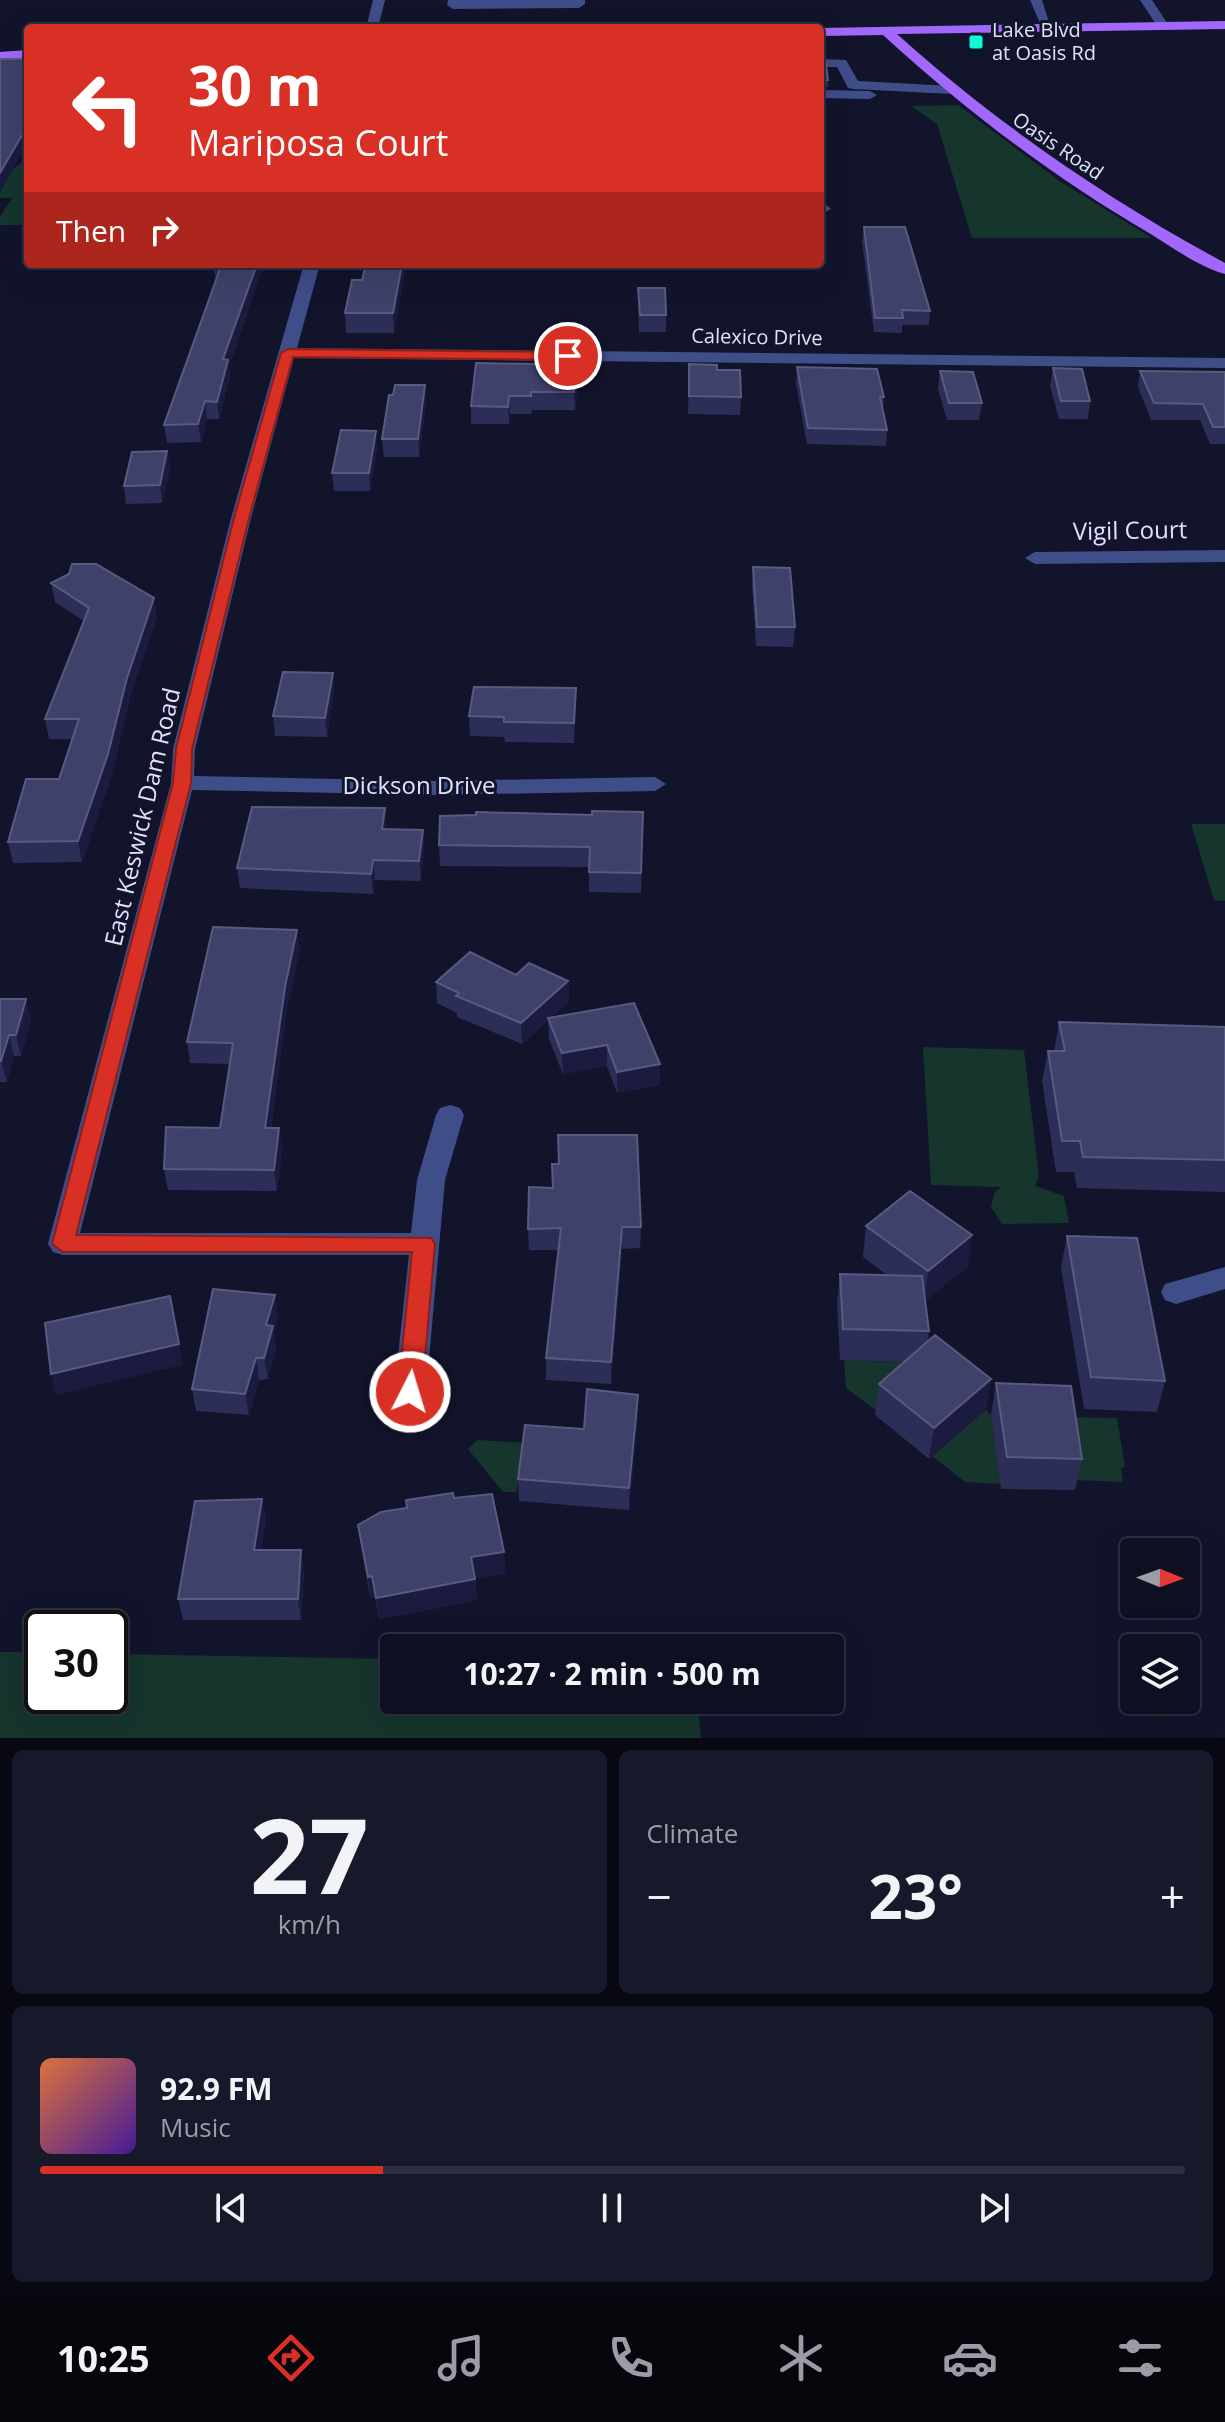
<!DOCTYPE html>
<html lang="en">
<head>
<meta charset="utf-8">
<style>
	body { margin:0; font-family:"Open Sans",sans-serif; background:#17182a; color:#f1f3f6; height:100vh; display:flex; flex-direction:column; font-size:30px; white-space:nowrap }
	* { box-sizing:border-box; margin:0 }
	p { font-size:26px; color:#9b9ca5 }
	.icon { flex:none; width:44px; height:44px; fill:none; stroke:currentColor; stroke-width:2; stroke-linecap:round; stroke-linejoin:round }
	.map { position:relative; height:1738px; overflow:hidden }
	.panel { display:flex; flex-direction:column; gap:12px; padding:12px; background:#080812; flex:1 }
	.panel>* { flex:none }
	.hud { position:absolute; left:24px; top:24px; width:800px; height:244px; border-radius:8px; box-shadow:0 8px 32px #0002,0 0 0 2px #2e2f3f; background:#d93025; color:#fff; overflow:hidden }
	.needle { width:52px; rotate:91deg }
	.tools { position:absolute; left:1120px; top:1538px; display:grid; gap:16px }
	.tools a { display:grid; place-items:center; width:80px; height:80px; border-radius:8px; background:#0e0f21; box-shadow:0 8px 32px #0002,0 0 0 2px #2e2f3f; font-size:40px }
	.speed { position:absolute; left:24px; top:1610px; display:flex; gap:16px; font-size:40px; font-weight:700; text-align:center }
	.speed>* { display:grid; place-content:center; width:104px; height:104px; border-radius:50%; background:#0e0f21; box-shadow:0 8px 32px #0002,0 0 0 2px #2e2f3f; line-height:1 }
	.speed .limit { border:4px solid #111; border-radius:12px; background:#fff; color:#111 }
	.pin { position:absolute; display:grid; place-items:center; width:68px; height:68px; color:#fff; margin:-34px; border:4px solid #fff; border-radius:50%; box-shadow:0 2px 8px #0007 }
	.me { position:absolute; width:88px; margin:-44px; rotate:5deg; stroke-linejoin:round; filter:drop-shadow(0 0 6px #0008) }
	.turn { display:flex; align-items:center; gap:28px; height:168px; padding:0 32px; font-size:36px }
	.turn .icon { width:104px; height:104px; stroke-width:2.5 }
	.turn b { display:block; font-size:56px; line-height:68px }
	.then { display:flex; align-items:center; height:76px; padding:0 32px; background:#0003; gap:16px; font-size:30px }
	.big { font-size:60px; font-weight:700; line-height:1.1 }
	.panel .tile { flex:1; display:flex; flex-direction:column; justify-content:center; gap:12px; min-width:0; padding:0 28px; border-radius:12px; background:#17182a }
	.panel .dial { align-items:center; gap:0 }
	.dial b { font-size:104px; line-height:1 }
	.song { display:flex; align-items:center; gap:24px }
	.cover { width:96px; height:96px; border-radius:12px; background:linear-gradient(135deg,hsl(20 70% 55%),hsl(260 70% 35%)) }
	.played { height:8px; border-radius:4px; background:linear-gradient(90deg,#d93025 30%,#2e2f3f 30%) }
	.keys { display:flex; justify-content:space-around; direction:ltr }
	.heat { display:flex; justify-content:space-between; align-items:center; font-size:44px; direction:ltr }
	.panel .tiles { flex:1; display:grid; gap:12px; grid-template-columns:1fr 1fr }
	.tile:last-child { grid-column:span 2 }
	.trip { position:absolute; left:380px; top:1634px; width:464px; height:80px; border-radius:8px; background:#0e0f21; box-shadow:0 8px 32px #0002,0 0 0 2px #2e2f3f; font-weight:700; line-height:80px; text-align:center }
	.dock { display:flex; height:128px; justify-content:space-around; align-items:center; background:#06060d; color:#9b9ca5 }
	.dock .icon { width:56px; height:56px }
	.dock .current { color:#d93025 }
	.dock b { font-size:36px; color:#f1f3f6 }
	.map>svg:first-child { display:block }
	.green { fill:#15352d }
	.lines { fill:none; stroke-linecap:round; stroke-linejoin:round }
	.minor { fill:#3f4d89; fill-rule:evenodd }
	.major { fill:#a168fb; fill-rule:evenodd }
	.wall { fill:#2c2e58 }
	.shaded-wall { fill:#1a1b3f }
	.building { fill:#3f416a; stroke:#585a81; stroke-width:2 }
	.route { fill:#d93025; stroke:#8d1f18; stroke-width:2 }
	.poi-dot { fill:#0ff9d9; stroke:#12142c; stroke-width:3 }
	.labels { text-anchor:middle; stroke-width:6; stroke-linejoin:round; paint-order:stroke }
	.far-poi-label { font-size:20px; fill:#dee2fe; stroke:#12142c; text-anchor:start }
	.far-street-label { font-size:20px; fill:#dee2fe; stroke:#12142c }
	.street-label { font-size:24px; fill:#dee2fe; stroke:#12142c }
</style>
</head>
<body>
<div class="map">
<svg width="1225" height="1738" viewBox="0 0 1225 1738">
	<rect width="100%" height="100%" fill="#12142c"/>
	<path class="green" d="M958,105L1061,182L1152,238H972L937,124L911,106Z
		M23,162H28V225H0V217L12,198H0C0,184 11,168 23,162Z
		M1191,824H1225V901L1214,900Z
		M923,1047L1024,1050L1039,1177L1035,1186L1064,1196L1069,1223L1002,1224L991,1207L995,1192L1001,1187L931,1185Z
		M844,1360L925,1363L878,1412L846,1388Z
		M986,1410L991,1415L1001,1484L965,1482L932,1456Z
		M1065,1417L1117,1418L1125,1467L1121,1468L1123,1482L1074,1480Z
		M478,1440L527,1443L516,1492H503L468,1449Z
		M0,1652H42V1696H110V1654L394,1659V1700H697L701,1738H0Z"/>
	<g class="lines">
		<path class="minor" d="M373,0H385L378,28H366Z
			M448,0H585V4L579,8L453,9L447,5Z
			M1030,0H1042L1052,32H1044Z
			M1140,0H1152L1169,26L1167,29H1159Z
			M820,59L846,60L858,81L952,86L959,90L952,94L853,89L848,88L837,67H820Z
			M820,90L870,91L877,95L870,99L820,98Z
			M820,205L828,206L831,209L820,215Z
			M304,264H320L297,348L1225,358V368L294,358L251,518L195,749L194,776L434,781L655,777L666,784L655,791L434,795L192,790L80,1233H411L417,1180L436,1115L440,1108L450,1105L460,1108L464,1115L445,1180L426,1392L421,1401L410,1405L399,1401L394,1392L409,1255H63L53,1252L48,1244L171,783L173,749L231,518Z
			M1225,550V562L1035,564L1025,558L1035,552Z
			M1225,1267V1289L1176,1304L1165,1300L1161,1292L1165,1284Z"/>
		<path class="major" d="M1225,21V29L897,34C997,124 1107,199 1225,263V274C1199,267 1172,247 1149,233C1053,177 965,110 883,35L820,36V28Z
			M28,50V58L0,60V52Z"/>
	</g>
	<path class="wall" d="M820,62L828,80V87L820,88Z
		M864,227L930,311L929,325H902V333L874,332L862,241Z
		M406,264L394,333H346L345,313L362,280Z
		M214,267L262,270L229,366L230,377L219,419H207L201,442L167,443L164,425L216,282Z
		M638,288L666,315V332H639Z
		M476,363L579,383L575,410H532L531,414H510L509,424H471V406Z
		M689,364L717,370L741,397L740,415L688,414Z
		M797,367L884,397L883,410L887,430L886,446L807,444L796,383Z
		M1053,368L1090,401L1088,419H1059L1050,386Z
		M940,371L982,403L979,420H947L938,389Z
		M1140,371L1225,372V444H1210L1200,420H1151L1138,387Z
		M426,403L419,457H384L382,439Z
		M377,449L370,491H334L332,473Z
		M167,451L170,469L162,503L126,504L124,486Z
		M753,567L795,627L793,647L756,646L752,586Z
		M51,583L157,617L130,697L112,774L82,862L13,863L8,842L59,779L72,739H49L45,719L84,621L55,602Z
		M333,673L334,692L327,737L275,736L273,716Z
		M576,688L574,743L505,742L504,737L470,736L469,716Z
		M643,812L641,893L589,892V867L440,866L439,845L592,815Z
		M387,829L423,830L424,849L421,881L375,880L373,894L240,888L237,868Z
		M300,950L287,1007L271,1128L282,1149L277,1191L168,1190L164,1169L220,1128L230,1064L190,1063L187,1042Z
		M516,975L568,981L569,1001L551,1017L634,1003L660,1085L617,1093L607,1066L563,1074L549,1039L548,1020L522,1044L457,1017V1013L437,1003L436,982Z
		M0,999L31,1020L21,1056H14L7,1082H0Z
		M1059,1022L1225,1027V1192L1077,1188L1074,1172H1056L1042,1081L1048,1051H1054Z
		M552,1164L641,1227L640,1248L622,1249L611,1384L546,1380V1358L559,1250H529L528,1229L553,1188Z
		M866,1226L968,1266L925,1301L929,1331L928,1341L991,1379L986,1410L929,1459L875,1415L879,1384L904,1362L840,1360L837,1305L840,1274L887,1275L863,1257Z
		M1067,1236L1165,1381L1157,1412L1084,1409L1061,1267Z
		M278,1317L274,1332L276,1348L268,1379L259,1380L249,1415L196,1411L192,1389Z
		M996,1383L1082,1459L1075,1490L1001,1489L991,1415Z
		M638,1395V1416L629,1510L519,1501L518,1479L584,1429Z
		M454,1498L504,1552L505,1573L475,1578L477,1600L379,1619L375,1597L370,1598L358,1525Z
		M262,1499L266,1520L261,1550L304,1571L301,1620H183L178,1599Z"/>
	<path class="shaded-wall" d="M28,125V143L0,192V173Z
		M257,264H264L229,366L230,377L219,419L217,402L223,359Z
		M402,264H406L394,333L393,313Z
		M579,365V383L575,410L574,392Z
		M425,385L426,403L419,457L418,439Z
		M509,396L510,414L509,424L508,407Z
		M205,401L207,419L201,442L198,424Z
		M376,431L377,449L370,491L369,473Z
		M167,451L170,469L162,503L160,485Z
		M154,598L157,617L130,697L112,774L82,862L78,841L127,678Z
		M333,673L334,692L327,737L325,718Z
		M385,808L387,828L383,849L382,829Z
		M423,830L424,849L421,881L419,861Z
		M373,860L375,880L373,894L371,874Z
		M297,930L300,950L287,1007L268,1149L265,1128L285,987Z
		M568,981L569,1001L522,1044L521,1023Z
		M26,999L31,1020L21,1056L16,1035Z
		M9,1035L14,1056L7,1082L1,1061Z
		M607,1045V1066L563,1074L562,1053Z
		M660,1064V1085L617,1093V1072Z
		M279,1128L282,1149L277,1191L274,1170Z
		M622,1227V1249L611,1384V1362Z
		M972,1235L968,1266L924,1302L928,1271Z
		M275,1295L278,1317L274,1332L276,1348L268,1379L264,1358L266,1325Z
		M170,1296L183,1365L56,1395L51,1374Z
		M256,1358L259,1380L249,1415L245,1394Z
		M991,1379L986,1410L929,1459L934,1428Z
		M638,1395V1416L629,1510V1488Z
		M262,1499L266,1520L258,1572L254,1550Z
		M301,1550L304,1571L301,1620L298,1599Z
		M504,1552L505,1573L473,1579L471,1557Z
		M372,1576L375,1597L370,1598L368,1577Z
		M475,1579L477,1600L379,1619L376,1598Z"/>
	<path class="building" d="M0,59H28V125L0,173Z
		M820,62L826,63L828,80H820Z
		M864,227H905L930,311L902,310L903,318H875Z
		M215,264H257L223,359L228,360L217,402L205,401L198,424L164,425L221,266L214,267Z
		M366,264H402L393,313H345L352,280H362Z
		M638,288H665L666,315H640Z
		M476,363L579,365L574,392H531V396H509L508,407L471,406Z
		M689,364L717,365V370H740L741,397L689,396Z
		M797,367L877,369L884,397H880L887,430L808,428Z
		M1053,368L1082,369L1090,401H1061Z
		M940,371L973,372L982,403H949Z
		M1140,371L1225,372V427H1213L1203,404L1154,403Z
		M395,385H425L418,439H382L389,395H393Z
		M341,430L376,431L369,473H332Z
		M167,451L160,485L124,486L132,452Z
		M72,564H96L154,598L127,678L108,754L78,841L8,842L26,779H59L79,719H45L89,608L51,583L69,574Z
		M753,567L790,568L795,627H757Z
		M283,672L333,673L325,718L273,716Z
		M474,687L576,688L574,723L504,722V717L469,716Z
		M252,807L385,808L382,829L423,830L419,861L373,860L371,874L237,868Z
		M592,811L643,812L641,873L589,872L590,847L439,845L440,816L476,815V812L592,815Z
		M213,927L297,930L285,987L265,1128H279L274,1170L164,1169L166,1127L220,1128L233,1043L187,1042Z
		M470,952L516,975L529,963L568,981L521,1023L456,996L459,993L436,982Z
		M0,999H26L16,1035H9L1,1061H0Z
		M634,1003L660,1064L617,1072L607,1045L562,1053L548,1018Z
		M1059,1022L1225,1027V1160L1083,1157L1080,1141H1062L1048,1051H1065Z
		M558,1135H637L641,1227H622L611,1362L546,1358L561,1228L528,1229L529,1187L553,1188L552,1164H559Z
		M910,1191L972,1235L928,1271L866,1226Z
		M1067,1236L1137,1238L1165,1381L1091,1377Z
		M840,1274L922,1276L929,1331L843,1329Z
		M213,1289L275,1295L266,1325L273,1326L264,1358H256L245,1394L192,1389Z
		M170,1296L179,1344L51,1374L45,1323Z
		M935,1335L991,1379L934,1428L879,1384Z
		M996,1383L1071,1386L1082,1459L1007,1457Z
		M587,1389L638,1395L629,1488L518,1479L525,1425L584,1429Z
		M453,1493L454,1498L492,1494L504,1552L471,1557L475,1579L376,1598L372,1576L368,1577L358,1525L381,1512L407,1508L406,1500Z
		M262,1499L254,1550H301L298,1599H178L195,1501Z"/>
	<path class="route" d="M288,349L568,352L575,356L568,360L293,357L249,518L192,749L191,783L76,1235L431,1238L435,1244L422,1392L418,1399L410,1401L402,1399L398,1392L412,1252H63L52,1244L173,783L176,749L234,518L281,353Z"/>
	<rect class="poi-dot" x="968" y="34" width="16" height="16" rx="4"/>
	<g class="labels">
		<g class="far-poi-label">
			<text x="992" y="37">Lake Blvd<tspan x="992" dy="23">at Oasis Rd</tspan></text>
		</g>
		<g class="far-street-label">
			<text transform="translate(1058 146) rotate(34)" y="7">Oasis Road</text>
			<text transform="translate(757 337) rotate(1)" y="7">Calexico Drive</text>
		</g>
		<g class="street-label">
			<text transform="translate(1130 531) rotate(-1)" y="8">Vigil Court</text>
			<text x="419" y="794">Dickson Drive</text>
			<text transform="translate(143 817) rotate(-77)" y="8">East Keswick Dam Road</text>
		</g>
	</g>
</svg>
<div class="tools">
<a><svg class="needle" viewBox="-14 -14 28 28"><path d="M0-13l5 13h-10z" fill="#e53935"/><path d="M0 13l5-13h-10z" fill="#9b9ca5"/></svg></a>
<a><svg class="icon" aria-label="layers" viewBox="0 0 24 24"><path d="M12 4l9 5-9 5-9-5zM3 14l9 5 9-5"/></svg></a>
</div>
<div class="speed"><div class="limit">30</div></div>
<div class="pin" style="left:568px;top:356px;background:#d93025"><svg class="icon" aria-label="arrive" viewBox="0 0 24 24"><path d="M6 21V4h12l-3 4 3 4H6"/></svg></div>
<svg class="me" style="left:410px;top:1392px" viewBox="-20 -20 40 40"><circle r="17" fill="#d93025" stroke="#fff" stroke-width="3"/><path d="M0-11L8 9 0 5-8 9z" fill="#fff"/></svg>
<div class="trip">10:27 · 2 min · 500 m</div>
<div class="hud">
<div class="turn"><svg class="icon" aria-label="left" viewBox="0 0 24 24"><path d="M17 20v-9H6M10 6l-5 5 5 5"/></svg><div><b>30 m</b>Mariposa Court</div></div>
<div class="then">Then<svg class="icon" aria-label="right" viewBox="0 0 24 24"><path d="M7 20v-9h11M14 6l5 5-5 5"/></svg></div>
</div>
</div>
<section class="panel">
<div class="tiles">
<div class="tile dial"><b>27</b><p>km/h</p></div>
<div class="tile"><p>Climate</p>
<div class="heat"><a>−</a><b class="big">23°</b><a>+</a></div>
</div>
<div class="tile">
<div class="song"><i class="cover"></i><div><b>92.9 FM</b><p>Music</p></div></div>
<div class="played"></div>
<div class="keys"><svg class="icon" aria-label="previous" viewBox="0 0 24 24"><path d="M18 5L8 12l10 7zM5 5v14"/></svg><svg class="icon" aria-label="pause" viewBox="0 0 24 24"><path d="M8 5v14M16 5v14"/></svg><svg class="icon" aria-label="next" viewBox="0 0 24 24"><path d="M6 5l10 7-10 7zM19 5v14"/></svg></div>
</div>
</div>
</section>
<nav class="dock">
<b>10:25</b>
<svg class="icon current" aria-label="directions" viewBox="0 0 24 24"><path d="M12 3l9 9-9 9-9-9zM9 14v-3h6M13 9l2 2-2 2"/></svg>
<svg class="icon" aria-label="music" viewBox="0 0 24 24"><path d="M9 18V5l10-2v13"/><circle cx="6" cy="18" r="3"/><circle cx="16" cy="16" r="3"/></svg>
<svg class="icon" aria-label="phone" viewBox="0 0 24 24"><path d="M5 4h4l2 5-3 2q2 4 5 5l2-3 5 2v4C11 20 4 13 5 4z"/></svg>
<svg class="icon" aria-label="climate" viewBox="0 0 24 24"><path d="M12 3v18M4 7l16 10M4 17L20 7"/></svg>
<svg class="icon" aria-label="car" viewBox="0 0 24 24"><path d="M5 17H2v-5l4-1 3-4h7l3 4 3 1v5h-3M9 17h6M6 11h13"/><circle cx="7" cy="17" r="2"/><circle cx="17" cy="17" r="2"/></svg>
<svg class="icon" aria-label="filters" viewBox="0 0 24 24"><path d="M4 7h16M4 17h16"/><circle cx="9" cy="7" r="2"/><circle cx="15" cy="17" r="2"/></svg>
</nav>
</body>
</html>
